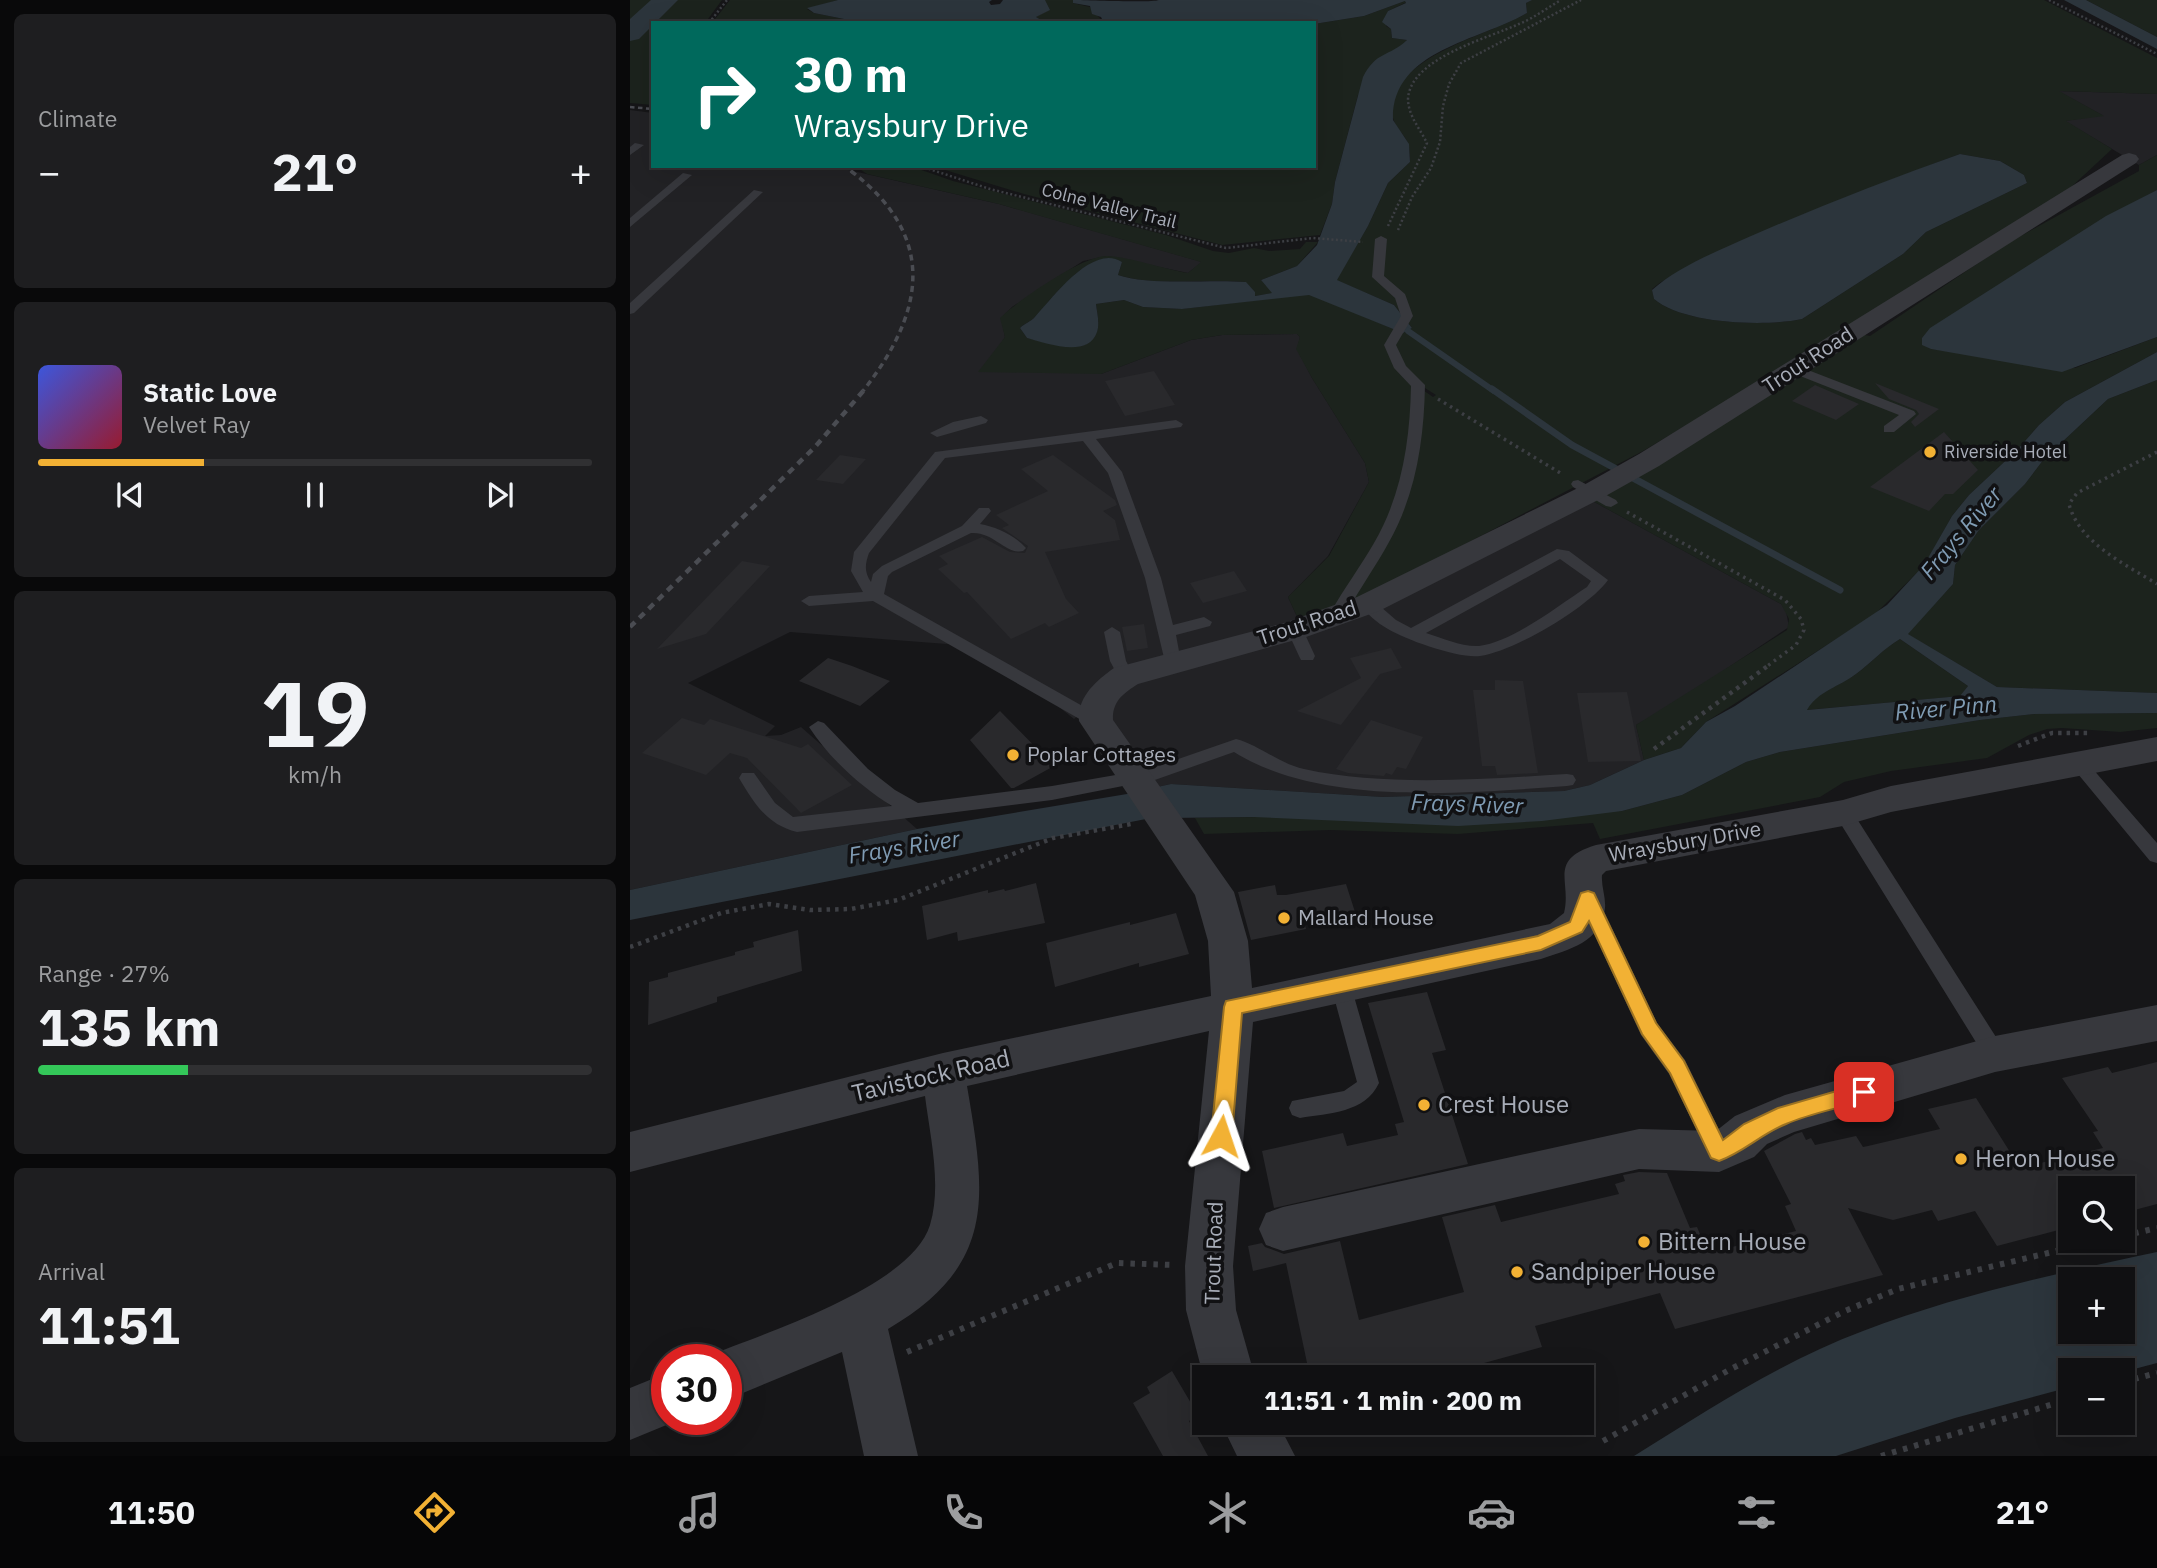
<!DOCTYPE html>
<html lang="en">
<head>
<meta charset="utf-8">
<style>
	body { margin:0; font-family:"IBM Plex Sans",sans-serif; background:#1e1e20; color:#f1f3f6; height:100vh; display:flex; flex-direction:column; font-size:26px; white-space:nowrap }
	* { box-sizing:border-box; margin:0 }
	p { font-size:23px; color:#9c9d9f }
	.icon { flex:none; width:38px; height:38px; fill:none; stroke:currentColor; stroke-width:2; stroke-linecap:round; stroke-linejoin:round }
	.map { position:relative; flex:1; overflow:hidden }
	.drawer { display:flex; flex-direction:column; gap:14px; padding:14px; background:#09090a; width:630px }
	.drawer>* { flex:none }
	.guide { position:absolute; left:21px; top:21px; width:665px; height:147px; border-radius:0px; box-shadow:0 7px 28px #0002,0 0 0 2px #303032; background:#00695c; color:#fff; overflow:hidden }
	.fabs { position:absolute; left:1428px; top:1176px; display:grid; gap:14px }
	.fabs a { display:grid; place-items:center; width:77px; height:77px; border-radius:0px; background:#101012; box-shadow:0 7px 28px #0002,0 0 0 2px #303032; font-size:35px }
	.speed { position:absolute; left:21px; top:1344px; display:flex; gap:14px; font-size:35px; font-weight:700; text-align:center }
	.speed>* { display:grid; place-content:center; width:91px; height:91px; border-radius:50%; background:#101012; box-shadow:0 7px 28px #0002,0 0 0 2px #303032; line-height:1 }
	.speed .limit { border:10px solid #d22; background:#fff; color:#111 }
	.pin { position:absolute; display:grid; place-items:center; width:60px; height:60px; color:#fff; margin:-30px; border-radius:14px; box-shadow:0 4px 10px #0006 }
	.me { position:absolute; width:77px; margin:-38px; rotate:5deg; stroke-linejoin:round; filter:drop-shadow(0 0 5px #0008) }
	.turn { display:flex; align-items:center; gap:24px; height:147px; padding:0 28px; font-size:32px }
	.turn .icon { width:91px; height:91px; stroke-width:2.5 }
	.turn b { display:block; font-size:49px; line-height:60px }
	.big { font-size:52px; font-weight:700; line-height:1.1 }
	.drawer .card { flex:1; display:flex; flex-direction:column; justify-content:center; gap:10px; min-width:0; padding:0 24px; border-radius:10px; background:#1e1e20 }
	.drawer .dial { align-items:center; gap:0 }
	.dial b { font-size:91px; line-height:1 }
	.song { display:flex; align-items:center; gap:21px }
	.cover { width:84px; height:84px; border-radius:10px; background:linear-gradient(135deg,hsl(230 70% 55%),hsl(350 70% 35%)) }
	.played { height:7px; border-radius:4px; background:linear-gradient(90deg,#f2b134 30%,#303032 30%) }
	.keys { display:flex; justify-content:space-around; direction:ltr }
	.heat { display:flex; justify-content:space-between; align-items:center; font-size:38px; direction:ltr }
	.charge { height:10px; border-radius:5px; background:linear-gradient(90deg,#34c759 27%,#303032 0) }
	.trip { position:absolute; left:562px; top:1365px; width:402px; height:70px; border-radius:0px; background:#101012; box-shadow:0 7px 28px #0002,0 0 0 2px #303032; font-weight:700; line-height:70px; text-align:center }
	.tab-bar { display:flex; height:112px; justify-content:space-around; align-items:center; background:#060607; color:#9c9d9f }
	.tab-bar .icon { width:49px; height:49px }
	.tab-bar .active { color:#f2b134 }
	.tab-bar b { font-size:32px; color:#f1f3f6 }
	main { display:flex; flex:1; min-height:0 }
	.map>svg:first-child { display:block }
	.built { fill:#222225 }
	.green { fill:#1c231d; fill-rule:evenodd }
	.water { fill:#2c353c; fill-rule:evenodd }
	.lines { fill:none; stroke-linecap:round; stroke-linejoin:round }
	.stream-far1 { stroke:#2c353c; stroke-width:6 }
	.stream { stroke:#2c353c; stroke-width:7 }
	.river { fill:#2c353c; fill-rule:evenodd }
	.building { fill:#29292c }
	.path-far3 { stroke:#3d3f44; stroke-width:2.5; stroke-dasharray:2 2.5; stroke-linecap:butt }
	.path-far2 { stroke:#3d3f44; stroke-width:3.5; stroke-dasharray:2.5 4.5; stroke-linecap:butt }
	.path-far1 { stroke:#3d3f44; stroke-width:4.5; stroke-dasharray:3.5 5; stroke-linecap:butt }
	.path { stroke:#3d3f44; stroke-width:6; stroke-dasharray:4.5 7; stroke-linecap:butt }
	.lane { fill:#37383d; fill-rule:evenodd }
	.street { fill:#37383d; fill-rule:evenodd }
	.rail-far2 { stroke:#4a4c52; stroke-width:2.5; stroke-dasharray:4.5 3.5; stroke-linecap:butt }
	.rail-far1 { stroke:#4a4c52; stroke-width:3.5; stroke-dasharray:6 4.5; stroke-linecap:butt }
	.rail { stroke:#4a4c52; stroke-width:4.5; stroke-dasharray:7 6; stroke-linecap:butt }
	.route { fill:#f2b134; stroke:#9d7322; stroke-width:2 }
	.poi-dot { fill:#f2b134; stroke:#111113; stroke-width:2.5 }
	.labels { text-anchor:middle; stroke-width:7; stroke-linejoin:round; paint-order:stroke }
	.far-street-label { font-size:18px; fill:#a8adb8; stroke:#111113 }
	.far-poi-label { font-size:18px; fill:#a8adb8; stroke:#111113; text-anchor:start }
	.street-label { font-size:21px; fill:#a8adb8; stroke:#111113 }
	.poi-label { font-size:21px; fill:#a8adb8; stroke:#111113; text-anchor:start }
	.water-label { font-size:23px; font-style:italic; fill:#7f9bb3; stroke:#111113 }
	.near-street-label { font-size:24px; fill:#a8adb8; stroke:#111113 }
	.near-poi-label { font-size:24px; fill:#a8adb8; stroke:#111113; text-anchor:start }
</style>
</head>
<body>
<main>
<section class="drawer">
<div class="card"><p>Climate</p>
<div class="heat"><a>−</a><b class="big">21°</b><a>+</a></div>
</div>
<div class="card">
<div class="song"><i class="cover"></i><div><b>Static Love</b><p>Velvet Ray</p></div></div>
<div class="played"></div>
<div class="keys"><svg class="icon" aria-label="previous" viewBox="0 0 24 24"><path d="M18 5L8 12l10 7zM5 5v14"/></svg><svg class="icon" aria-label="pause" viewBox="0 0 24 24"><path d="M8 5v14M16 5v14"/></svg><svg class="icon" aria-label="next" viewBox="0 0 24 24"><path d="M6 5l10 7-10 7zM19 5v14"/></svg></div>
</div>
<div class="card dial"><b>19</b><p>km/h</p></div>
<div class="card"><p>Range · 27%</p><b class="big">135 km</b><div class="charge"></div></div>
<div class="card"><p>Arrival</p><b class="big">11:51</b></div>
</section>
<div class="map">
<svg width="1527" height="1456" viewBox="0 0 1527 1456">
	<rect width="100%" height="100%" fill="#161618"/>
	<path class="built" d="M1428,91L1527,94V155L1509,165L1435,121L1472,115Z
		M0,110L23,113V166H201L369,204L572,262L558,273L477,256L453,261L382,307L371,318L375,337L371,344L471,374L561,340L592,335L667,334L670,337L667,349L682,378L735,463L739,482L698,556L658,597L670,623L480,685L444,719L409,691L330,645L160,632L58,683L145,726L135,736L151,735L171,727L287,829L0,890Z
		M959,499L1151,604L1156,611L1159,627L1042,705L1006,725L1014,760L960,785L934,791L753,797L541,784L518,789L478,717L483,688L686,626Z"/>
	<path class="green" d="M0,0H92L75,23H23V105L0,103Z
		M100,0H208L177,9L184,13L234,23H82Z
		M415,0H443V3L460,7L474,23H416L405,17L419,10L413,1Z
		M901,0H1414L1527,58V94L1429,91L1474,116L1436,121L1482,149L1439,189L1181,352L1013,451L736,596L670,623L658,597L699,556L739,482L735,463L682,378L666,349L670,337L667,334L592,335L561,340L471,374L348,372L375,337L370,318C388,300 454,255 477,256C500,257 534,269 558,273L571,262L369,204L237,174L225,166H280L323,181L536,235L583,251L599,253L624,248L639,251L670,249L676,242H688L667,266L631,280L643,293L624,296L625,292L615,282C575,278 526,287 488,275L492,262C461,244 422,299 404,318C400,322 395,323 390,328L397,338C417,342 458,359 467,331C470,323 467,313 466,304L494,300L513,307L552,309L679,294L766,330L760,341C761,368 783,383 803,397L806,395C788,384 763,367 762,343L769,332L773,333L782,328L764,305L706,280L738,226L758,183L780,162C780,155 780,147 777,141C773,134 765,126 763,118C752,58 859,36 897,13L896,3ZM1330,154L1370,161L1394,175L1397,183L1296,232L1273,254L1172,319C1135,327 1053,324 1024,299L1022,289L1031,282C1127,230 1228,192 1330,154Z
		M1456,0H1527V37Z
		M775,1L777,2L758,11L756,26L761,29L762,38L777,40L728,95L705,182L702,204L690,235L592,245L394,194L302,166H684V24L734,16Z
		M1527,155V190L1499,205L1292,338V344L1301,349L1445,368L1527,337V352L1435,402L1409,425L1388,449L1339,495L1322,516L1294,566L1244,615L1076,722L1051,748L1014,760L1006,725L1157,630L1159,619L1151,604L959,499L1225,333L1240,336L1378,243L1509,171V165Z
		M1527,380V693L1367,687L1277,634L1323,584L1325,565L1349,530L1395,484L1414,459L1478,399Z
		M1270,639L1338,686L1331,696L1176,710C1188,691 1208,687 1226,674C1241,663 1253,649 1270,639Z
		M1527,713V728L1490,732L1432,728L1417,729L1399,735L1357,758L1261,771L1214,782L1190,797L970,839L963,823L828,834L700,830L574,834L565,818L992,811L1052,795L1116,762L1150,752L1350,720L1405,714Z"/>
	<path class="water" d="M208,0H362L359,2L361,5L370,4L373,0H415L420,10L406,17L416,23H234L184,13L177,8Z
		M443,0C457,0 522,3 529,0H902L896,3L897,13C850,41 761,50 763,120L779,144L780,162L758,183L738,226L707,280L764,305L782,328L773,333L679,295L552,309L513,307L494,300L466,304C467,313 470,323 467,332C458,359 416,343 397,338L390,328C395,323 400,322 404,318C422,299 462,243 492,262L488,275C518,286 580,279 616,282L625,292V296L642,293L631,280L667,266L687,245L702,204L705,182L733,77C746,51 759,57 777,40L762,38L761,29L752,22L758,11L776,3L775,1L734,16L684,24L474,23L471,17L462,14L460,6L443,3Z
		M1434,0H1456L1527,37V49Z
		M1330,154L1370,161L1394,175L1397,183L1296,232L1273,254L1172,319C1135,327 1053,324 1024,299L1022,290C1049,266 1088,251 1121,236C1190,206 1260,179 1330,154Z
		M1527,190V337L1432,372L1301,349L1292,345V338L1300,328L1476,216Z
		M1527,352V380L1478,399L1414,459L1395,484L1349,530L1325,565L1323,584L1278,634L1367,687L1527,693V713L1405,714L1350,720L1150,752L1116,762L1052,795L992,811L912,821L828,826L624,817L536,818L518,789L541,784L753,797L934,791L960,785L1014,760L1051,748L1076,722L1105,706L1257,605L1294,565L1322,516L1339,495L1388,449L1409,425L1435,402ZM1270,639L1338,686L1330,696L1177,710C1188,691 1209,687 1226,674C1241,663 1253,649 1270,639Z
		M503,793L516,819L0,920V890L287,829Z
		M1527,1252V1363L1493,1372V1370H1440V1387L1325,1418L1206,1456H1004C1078,1410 1152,1361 1233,1331C1327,1295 1429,1273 1527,1252ZM1440,1279H1493V1332H1440Z"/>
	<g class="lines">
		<path class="stream-far1" d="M778,331L864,391"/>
		<path class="stream" d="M862,389L942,445L1210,590"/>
		<path class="river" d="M21,0H48L9,39L0,41V19Z"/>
	</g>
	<path class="building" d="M524,371L545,405L495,416L475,381Z
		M1245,383L1309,409L1285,427L1281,422L1289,414L1286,410L1259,399Z
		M1185,385L1229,404L1206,420L1162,401Z
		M1314,432L1348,470L1323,494H1315L1299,511L1240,487Z
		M210,455L236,459L213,484L186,480Z
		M423,455L485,500L487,505L473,511L485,520L490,540L415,552L436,599L449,613L419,627L415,623L381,639L337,592L334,593L308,569L318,564L309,556L352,537L380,552L395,553L398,546L372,528L379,525L366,515L418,491L391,469Z
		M112,561L140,566L76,634L27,649Z
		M604,571L617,591L573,603L560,583Z
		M514,624L518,648L497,651L492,627Z
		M761,648L772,668L750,674L711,725L667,711L731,678L720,658Z
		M198,658L222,666L260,681L230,706L169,681Z
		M865,680L893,681L908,773L867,775L865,766H852L843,690H865Z
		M997,692L1011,761L958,762L947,693Z
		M370,711L424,766L384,788H381L340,740Z
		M52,718L74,725L80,719L171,748L178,744L222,785L171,813L117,758L100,753L76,775L12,753Z
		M741,720L793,737L776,769L767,767L762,775L756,773L754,776L718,773L706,769Z
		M406,883L415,923L328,941L327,932L297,940L292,906L358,890V893L374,889L375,891Z
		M716,884L725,912L674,922L676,929L621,940L608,892L645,885L647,895H656Z
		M546,913L559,954L509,967V963L425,987L416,943L500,922V925Z
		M168,930L172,971L87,997V1002L18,1025L19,982L38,977V973L105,955V952L124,947L123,942Z
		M797,992L816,1050L802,1053L838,1164L644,1208L632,1151L713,1133L717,1146L768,1135L765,1124L774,1122L738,1003Z
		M1527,1062V1204L1493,1213V1188H1440V1227L1367,1246L1345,1211L1308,1221L1302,1210L1263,1220L1218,1208L1253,1275L1045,1329L1030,1293L905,1326L912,1347L803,1377H680L656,1263L623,1271L618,1246L632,1243L635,1247L654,1254L710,1241L729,1320L834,1292L812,1217L865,1205L871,1222L989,1194L985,1184L995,1181L993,1175L1009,1172L1037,1173L1060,1228L1067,1227L1078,1253L1166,1231L1155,1206L1161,1204L1134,1151L1165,1134L1172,1132L1176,1140L1181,1138L1185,1145L1226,1136L1233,1147L1238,1146L1310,1129L1298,1109L1346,1098L1380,1152L1383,1151L1394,1167L1473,1148L1463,1132L1468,1131L1432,1078L1478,1067L1482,1073Z
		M542,1371L568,1415L559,1421L578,1456H533L503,1403L520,1393L517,1387Z"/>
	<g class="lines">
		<path class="path-far3" d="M1419,0L1527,54
			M79,23L97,0
			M290,166L360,189L596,248L683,238L733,242
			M758,226L797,143C790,129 778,115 778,99C780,58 859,38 889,24C904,18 917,8 931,0
			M768,230L782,197L801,168L810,142L813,106L819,84L831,63L951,0"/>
		<path class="path-far2" d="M808,399L932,474
			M1527,452L1447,493L1439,504C1449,543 1495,564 1527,584
			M997,512L1155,600L1171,619L1174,630L1166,645L1136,667"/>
		<path class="path-far1" d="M1388,746L1422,733H1460
			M1024,749L1139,665
			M0,947L91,913L139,904L180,910L221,909L268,900L423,838L501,824"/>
		<path class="path" d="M1493,1236L1527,1228
			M277,1352L487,1263L544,1265
			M1493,1382L1527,1373
			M973,1441L1099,1370L1215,1311L1268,1289L1468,1241
			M1251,1456L1440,1399"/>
		<path class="lane" d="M5,143L14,145L0,155V147Z
			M53,173L62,175L0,227V218Z
			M124,190L133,192L4,313L0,314V303Z
			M751,236L757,239L754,276L775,294L783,316L766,345L776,366L795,385C794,440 786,494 759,542C746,566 730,588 717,612L709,617L701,612C714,588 731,566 744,543C772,495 780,440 781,386L764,368L754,345L771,316L765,298L742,277L745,239Z
			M1165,365L1284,411L1286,414L1264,432H1254V426L1269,415L1160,372V366Z
			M351,416L358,420L356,423L307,437L300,433L323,422Z
			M546,420L553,424L551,427L466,439L492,472L531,578L543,625L574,617L582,622L580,626L546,635L551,662L549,666L543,667L535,662L515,578L478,473L453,441L315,458L239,553C235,564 234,572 241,582L243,574L252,566L332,526L349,508H359L361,511L350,524C367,527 384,535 396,548L393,551C376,555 363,531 341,533L262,572L258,576L254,594L472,717L475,721L472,725H460L243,601L179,606L171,601L179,596L233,592L221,571L224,552L305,452Z
			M948,480L986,500L988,503L981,507L976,506L943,487L941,484L943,481Z
			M927,549L939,551L978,580C959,607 883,652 850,656C830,659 776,640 758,629C747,623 737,614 730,604L732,601H744L766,620L781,628ZM930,559L961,581L957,587C929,605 883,642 849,646C832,647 812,638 796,633Z
			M665,625L673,630L685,656L683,660H671L669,656L657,630Z
			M482,627L490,632L496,661L504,676L502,680H490L480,661L474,632Z
			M188,721L194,723L238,769L265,790L288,803L422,786L503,772L508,773L606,739C629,745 650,764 674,769C755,787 855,779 937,774L943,775L946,780L943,785L937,786C836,793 692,807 604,752L505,787L498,785L422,800L167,832C137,825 124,803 109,778L112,773H124L145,803L163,817L262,806C231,787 199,758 179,727Z
			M1449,758L1455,760L1527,843V863L1520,861L1443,768L1440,764L1443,760Z
			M1213,806L1220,808L1373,1048L1376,1054L1373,1060L1365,1063L1357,1060L1204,813L1206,808Z
			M961,897L968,900L971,905L1027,1023L1055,1060L1100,1152L1097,1159L1089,1162L1081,1159L1039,1074L1011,1035L951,905L954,900Z
			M711,978L718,980L721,986L749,1083C735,1113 699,1113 670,1118L662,1115L659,1108L662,1101L714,1091L727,1082L701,986L704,980Z"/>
		<path class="street" d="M1499,153L1506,155L1509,159L1506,163L1029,466L972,498L749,611L676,637L508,684C494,693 482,701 483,720L604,892L618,941L622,988L920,924L934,913C942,881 917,860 966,845L1213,800L1261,786L1527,737V761L1261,812L1213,826L976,871L972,875C971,886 976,897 975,908C972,942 938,950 911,959L623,1022L603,1266L606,1310L625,1377L574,1379L556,1310L555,1266L579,1031L337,1086C356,1197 367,1265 258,1329L288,1456H234L212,1352L96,1400V1360H76L78,1356C134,1333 281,1287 300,1225C312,1185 300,1136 295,1096L0,1172V1132L313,1053L581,996L578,941L565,895L449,721C447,697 466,681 484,668L654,623L727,597L952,486L1009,454L1492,155Z
			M1527,1005V1041L1365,1072L1164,1132L1137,1144L1124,1157L1089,1172L1009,1169L653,1251L636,1245L629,1229L636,1213L653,1207L1009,1129L1086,1131L1105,1116L1155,1095L1365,1036Z
			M37,1373V1419H51L0,1440V1388Z
			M591,1423H648L665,1456H607Z"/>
		<path class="rail-far2" d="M0,107L23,109
			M214,166L223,173"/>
		<path class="rail-far1" d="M221,171C308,237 295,312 233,391"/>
		<path class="rail" d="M0,627L185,447L235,389"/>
	</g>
	<path class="route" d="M958,891L964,893L1026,1023L1054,1061L1093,1140L1114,1124L1148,1108L1234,1083L1241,1086L1244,1092L1241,1098C1213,1108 1183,1112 1156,1124C1131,1134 1114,1152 1089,1161L1081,1158L1040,1073L1012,1034L959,921L952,932L911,950L612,1013L602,1136L599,1143L591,1146L584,1143L581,1136L594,1007L596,1001L908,936L940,922L951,893Z"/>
	<g class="poi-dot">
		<circle cx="1300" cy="452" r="7"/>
		<circle cx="383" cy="755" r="7"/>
		<circle cx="654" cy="918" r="7"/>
		<circle cx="794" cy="1105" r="7"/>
		<circle cx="1331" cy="1159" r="7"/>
		<circle cx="1014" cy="1242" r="7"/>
		<circle cx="887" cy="1272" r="7"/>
	</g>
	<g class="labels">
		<g class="far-street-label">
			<text transform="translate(479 206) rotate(14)" y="6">Colne Valley Trail</text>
		</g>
		<g class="far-poi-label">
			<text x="1314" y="458">Riverside Hotel</text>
		</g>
		<g class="street-label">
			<text transform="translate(1178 360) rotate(-33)" y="7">Trout Road</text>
			<text transform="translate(677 623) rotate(-18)" y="7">Trout Road</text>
			<text transform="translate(1055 842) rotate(-10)" y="7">Wraysbury Drive</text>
			<text transform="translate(584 1253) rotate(-88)" y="7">Trout Road</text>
		</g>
		<g class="poi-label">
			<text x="397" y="762">Poplar Cottages</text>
			<text x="668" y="925">Mallard House</text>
		</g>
		<g class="water-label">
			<text transform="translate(1331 533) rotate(-50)" y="8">Frays River</text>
			<text transform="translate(1316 708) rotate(-5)" y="8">River Pinn</text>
			<text transform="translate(837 804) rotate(2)" y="8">Frays River</text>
			<text transform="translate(274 847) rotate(-9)" y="8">Frays River</text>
		</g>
		<g class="near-street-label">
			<text transform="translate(301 1076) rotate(-13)" y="8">Tavistock Road</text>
		</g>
		<g class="near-poi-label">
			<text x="808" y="1113">Crest House</text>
			<text x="1345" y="1167">Heron House</text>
			<text x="1028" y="1250">Bittern House</text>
			<text x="901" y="1280">Sandpiper House</text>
		</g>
	</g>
</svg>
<div class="fabs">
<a><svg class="icon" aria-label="search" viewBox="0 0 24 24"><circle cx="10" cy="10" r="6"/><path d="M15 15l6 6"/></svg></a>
<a>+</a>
<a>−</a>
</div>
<div class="speed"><div class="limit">30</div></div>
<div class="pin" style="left:1234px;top:1092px;background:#d93025"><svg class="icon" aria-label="arrive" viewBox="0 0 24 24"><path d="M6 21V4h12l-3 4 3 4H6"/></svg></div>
<svg class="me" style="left:591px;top:1136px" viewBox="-20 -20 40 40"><path d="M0-17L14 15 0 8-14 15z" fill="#f2b134" stroke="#fff" stroke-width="4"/></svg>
<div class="trip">11:51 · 1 min · 200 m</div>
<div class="guide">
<div class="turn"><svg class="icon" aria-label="right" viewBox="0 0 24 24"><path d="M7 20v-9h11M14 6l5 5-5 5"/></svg><div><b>30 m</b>Wraysbury Drive</div></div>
</div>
</div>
</main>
<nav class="tab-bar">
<b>11:50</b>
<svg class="icon active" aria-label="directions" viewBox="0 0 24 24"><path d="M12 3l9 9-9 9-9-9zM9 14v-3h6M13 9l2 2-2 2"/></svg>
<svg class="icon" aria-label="music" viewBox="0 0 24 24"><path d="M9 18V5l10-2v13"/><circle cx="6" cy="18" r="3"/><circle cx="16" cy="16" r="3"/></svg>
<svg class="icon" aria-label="phone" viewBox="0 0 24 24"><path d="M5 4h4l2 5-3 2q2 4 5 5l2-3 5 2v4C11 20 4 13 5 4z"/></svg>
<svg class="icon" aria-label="climate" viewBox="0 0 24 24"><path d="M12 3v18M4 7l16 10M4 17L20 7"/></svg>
<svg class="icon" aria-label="car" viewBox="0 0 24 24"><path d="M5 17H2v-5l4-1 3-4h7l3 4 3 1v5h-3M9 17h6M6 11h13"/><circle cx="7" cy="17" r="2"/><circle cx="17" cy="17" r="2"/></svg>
<svg class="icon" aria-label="filters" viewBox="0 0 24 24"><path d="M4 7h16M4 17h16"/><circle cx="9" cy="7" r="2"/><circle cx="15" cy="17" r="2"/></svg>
<b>21°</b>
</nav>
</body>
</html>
